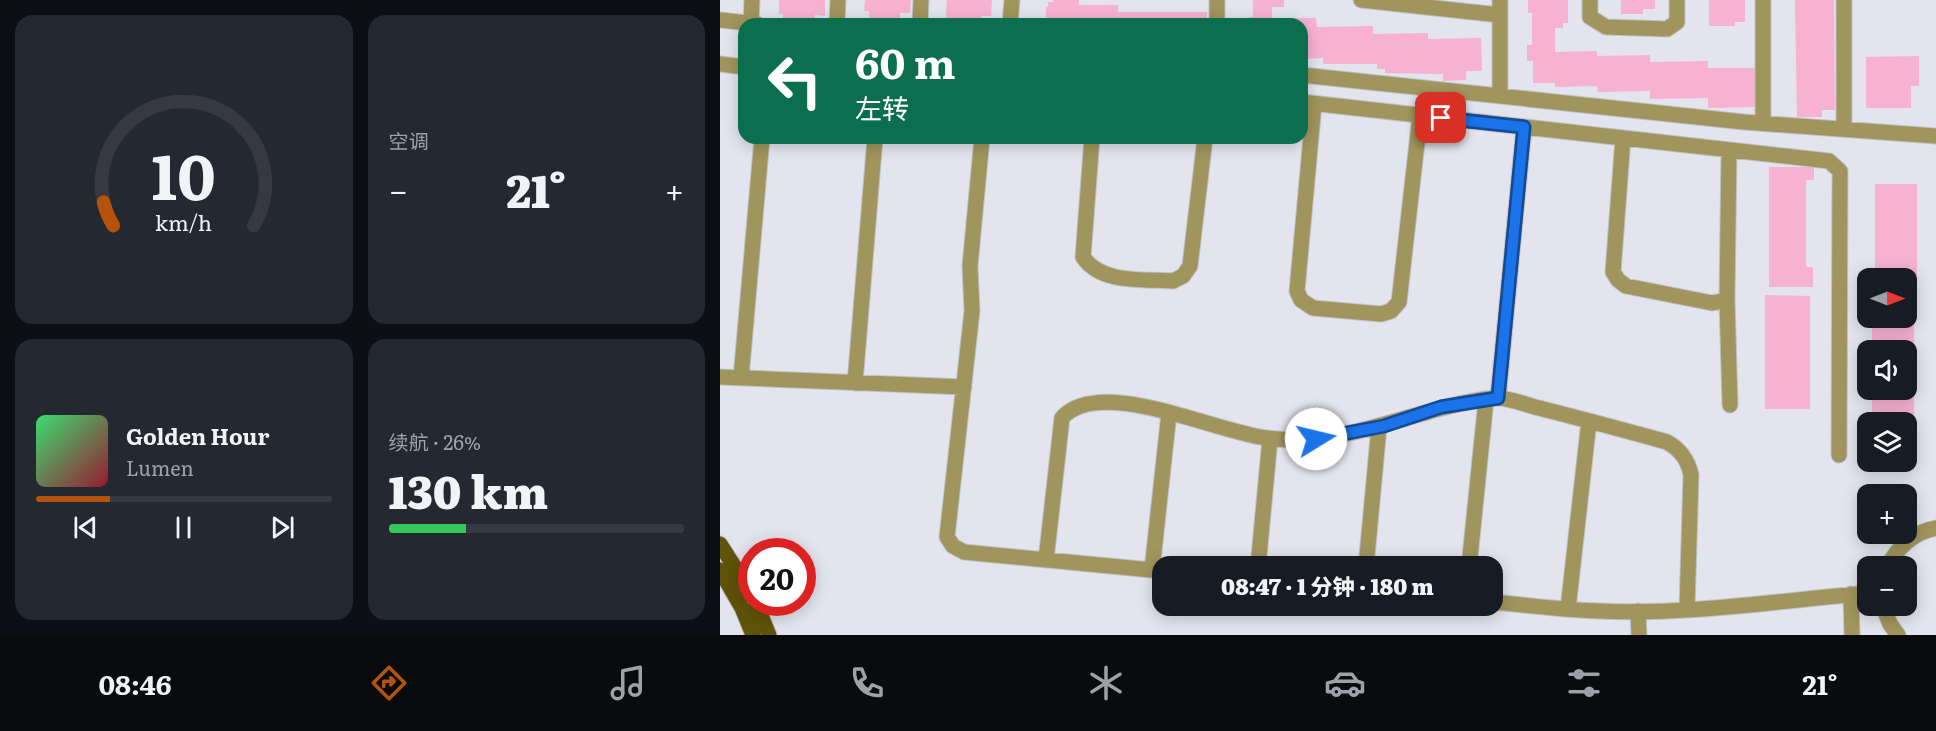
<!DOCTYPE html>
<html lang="zh">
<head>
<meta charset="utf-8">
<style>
	body { margin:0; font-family:Literata,"Noto Sans SC",serif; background:#242831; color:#f1f3f6; height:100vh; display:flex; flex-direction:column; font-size:22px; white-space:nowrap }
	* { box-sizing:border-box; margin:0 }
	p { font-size:20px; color:#9ea1a6 }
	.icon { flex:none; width:33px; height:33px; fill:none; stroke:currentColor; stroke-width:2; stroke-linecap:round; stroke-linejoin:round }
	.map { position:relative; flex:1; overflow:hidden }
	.side { display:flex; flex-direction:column; gap:15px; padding:15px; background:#0d0f14; width:720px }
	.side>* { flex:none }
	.banner { position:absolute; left:18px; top:18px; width:570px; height:126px; border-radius:18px; box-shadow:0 3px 15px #0003; background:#0b6e4f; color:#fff; overflow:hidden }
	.needle { width:39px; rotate:90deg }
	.fabs { position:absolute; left:1137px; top:268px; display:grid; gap:12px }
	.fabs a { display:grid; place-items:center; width:60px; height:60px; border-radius:12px; background:#171b24; box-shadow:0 3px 15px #0003; font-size:30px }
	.speed { position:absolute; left:18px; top:538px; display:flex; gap:12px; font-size:30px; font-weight:700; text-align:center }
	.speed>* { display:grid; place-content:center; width:78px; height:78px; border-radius:50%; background:#171b24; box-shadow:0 3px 15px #0003; line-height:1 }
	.speed .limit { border:9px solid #d22; background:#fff; color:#111 }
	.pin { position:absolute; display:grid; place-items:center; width:51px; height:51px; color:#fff; margin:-26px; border-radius:12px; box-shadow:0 3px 9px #0006 }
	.me { position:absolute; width:66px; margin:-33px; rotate:81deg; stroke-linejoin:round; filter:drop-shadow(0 0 4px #0008) }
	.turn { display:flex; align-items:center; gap:21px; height:126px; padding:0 18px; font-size:27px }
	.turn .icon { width:78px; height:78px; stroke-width:2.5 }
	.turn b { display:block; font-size:42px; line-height:51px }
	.big { font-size:45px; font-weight:800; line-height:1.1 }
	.side .tile { flex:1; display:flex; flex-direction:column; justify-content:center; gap:9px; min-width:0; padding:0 21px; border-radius:18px; background:#242831 }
	.side .dial { align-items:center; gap:0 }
	.dial svg { height:156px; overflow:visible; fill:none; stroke:#363941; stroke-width:7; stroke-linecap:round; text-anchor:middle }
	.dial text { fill:#f1f3f6; stroke:none }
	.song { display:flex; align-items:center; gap:18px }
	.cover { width:72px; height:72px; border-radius:9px; background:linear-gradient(135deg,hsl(140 70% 55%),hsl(350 70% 35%)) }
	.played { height:6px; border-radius:3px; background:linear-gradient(90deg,#b45309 25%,#363941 25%) }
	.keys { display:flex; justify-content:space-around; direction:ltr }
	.heat { display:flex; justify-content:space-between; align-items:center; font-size:33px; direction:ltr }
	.charge { height:9px; border-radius:4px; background:linear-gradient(90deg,#34c759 26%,#363941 0) }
	.side .tiles { flex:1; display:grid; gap:15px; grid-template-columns:repeat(2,1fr) }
	.trip { position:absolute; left:432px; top:556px; width:351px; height:60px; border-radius:18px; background:#171b24; box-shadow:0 3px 15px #0003; font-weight:800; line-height:60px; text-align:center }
	.dock { display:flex; height:96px; justify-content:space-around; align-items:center; background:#090b0e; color:#9ea1a6 }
	.dock .icon { width:42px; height:42px }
	.dock .active { color:#b45309 }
	.dock b { font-size:27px; color:#f1f3f6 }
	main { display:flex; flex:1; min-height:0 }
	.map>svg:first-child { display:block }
	.building { fill:#f7b2d1 }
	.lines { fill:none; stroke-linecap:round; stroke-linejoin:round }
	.minor-casing { stroke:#bfc0c8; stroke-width:17 }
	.major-casing { stroke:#bfc0c8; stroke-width:17 }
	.minor { stroke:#a0955d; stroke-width:15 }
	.major { stroke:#5f530a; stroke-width:15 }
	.route-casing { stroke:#114b97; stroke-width:15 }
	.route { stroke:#1a73e8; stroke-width:10 }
</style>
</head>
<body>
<main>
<section class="side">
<div class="tiles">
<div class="tile dial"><svg viewBox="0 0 100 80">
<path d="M14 69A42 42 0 1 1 86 69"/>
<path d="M14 69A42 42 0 0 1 9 57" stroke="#b45309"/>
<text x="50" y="56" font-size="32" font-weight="700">10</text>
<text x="50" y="72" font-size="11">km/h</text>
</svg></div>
<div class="tile"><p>空调</p>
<div class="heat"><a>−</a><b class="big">21°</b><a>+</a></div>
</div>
<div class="tile">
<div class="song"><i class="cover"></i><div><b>Golden Hour</b><p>Lumen</p></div></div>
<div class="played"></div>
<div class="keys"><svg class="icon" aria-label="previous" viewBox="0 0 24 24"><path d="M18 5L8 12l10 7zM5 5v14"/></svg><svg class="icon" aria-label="pause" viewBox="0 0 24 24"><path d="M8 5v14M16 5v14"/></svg><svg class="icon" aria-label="next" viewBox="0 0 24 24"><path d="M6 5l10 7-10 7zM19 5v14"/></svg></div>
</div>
<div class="tile"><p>续航 · 26%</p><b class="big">130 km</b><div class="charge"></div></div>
</div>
</section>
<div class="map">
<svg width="1216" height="635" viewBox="0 0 1216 635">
	<rect width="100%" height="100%" fill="#e3e4ed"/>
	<path class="building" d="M59,0H105V16L95,15V24H63V14H59Z
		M145,0H191L190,13H180V21H149V11H144Z
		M227,0H272L271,16H261L260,24H231V18H226Z
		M333,0H359V5H398V12H487V24H333V20L326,17V7H328V2H333Z
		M533,0H564V7H552V18H596L597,27L653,26V34L708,33V39L761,38L762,71H746V80L723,81V74L665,73V69H657V64H603V58L582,59V24H524L529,22V17H533Z
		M808,0H848V23H843V28H835V52L877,51V56L930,55V62L988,61V68H1036V107L988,108V98L930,99V91L878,92L877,86L835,87V83H813V61H807V45H812V13H808Z
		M901,0H935V9H923V14H901Z
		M989,0H1025V22H1015V26H989Z
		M1075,0H1114L1115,110H1102V117H1077Z
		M1199,56V86H1191V108H1146V57Z
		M1049,167H1094V180H1086V267H1093V287H1049Z
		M1155,184H1197V286H1186V279H1155Z
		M1045,295L1090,296V409H1045Z
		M1186,296H1194V470H1152V462H1186V423H1152V390H1186V351H1152V318H1186Z"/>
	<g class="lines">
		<defs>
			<path id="minor" d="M497,0V24
				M641,0L780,15
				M780,0V96
				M870,0V17L886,27L947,29L957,22V0
				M1043,0V123
				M1124,0V129
				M0,20L37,24
				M31,23L32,0
				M117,24L118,0
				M200,24L201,0
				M290,24L292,0
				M0,64L24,67
				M582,75L1024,122L1216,136
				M582,102L1109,161L1120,171L1119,455
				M594,104L577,291L581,300L593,308L661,314L671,311L679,302L700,116
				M262,138L250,266L252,311L227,537L233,546L244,552L442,571
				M372,138L363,257C381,284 423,279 453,281L463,276L470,266L485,138
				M903,138L893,272L898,280L906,286L992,303L1007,300
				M1009,150L1007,300L1010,405
				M0,377L244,387
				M21,378L42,138
				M135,383L155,138
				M778,398L804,127
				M326,560L342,418C379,375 498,433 547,438C631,448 696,406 775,398C788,397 806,405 819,408C862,419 904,430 947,442C961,450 968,460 971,475L967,609
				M538,567L550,439
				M646,567L659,427
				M749,567L766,400
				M1167,567C1178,547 1193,532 1216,528
				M432,570L449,413
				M1131,594L1132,635
				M772,602C807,605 843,610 878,611C967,615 1058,601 1148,593
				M1163,606L1170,624L1178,635
				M848,609L869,421
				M918,611L919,635"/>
			<path id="major" d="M0,544L32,594
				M0,570L22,608L33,635
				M36,603L49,635"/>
		</defs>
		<use href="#minor" class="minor-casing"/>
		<use href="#major" class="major-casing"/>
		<use href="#minor" class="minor"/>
		<use href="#major" class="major"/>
	</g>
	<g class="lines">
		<defs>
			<path id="route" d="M596,439L664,426L721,407L778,398L804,127L721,118"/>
		</defs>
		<use href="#route" class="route-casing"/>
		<use href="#route" class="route"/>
	</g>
</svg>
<div class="fabs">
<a><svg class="needle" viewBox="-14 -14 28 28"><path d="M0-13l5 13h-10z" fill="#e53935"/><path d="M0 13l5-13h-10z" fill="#9ea1a6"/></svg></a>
<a><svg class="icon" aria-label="sound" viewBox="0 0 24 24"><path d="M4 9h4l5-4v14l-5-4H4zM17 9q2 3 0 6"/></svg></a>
<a><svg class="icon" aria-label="layers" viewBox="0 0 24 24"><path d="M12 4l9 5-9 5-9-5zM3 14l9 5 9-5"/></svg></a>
<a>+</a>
<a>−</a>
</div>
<div class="speed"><div class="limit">20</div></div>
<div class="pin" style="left:721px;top:118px;background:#d93025"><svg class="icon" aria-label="arrive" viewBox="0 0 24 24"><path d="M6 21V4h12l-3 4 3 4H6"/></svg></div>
<svg class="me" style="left:596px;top:439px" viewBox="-20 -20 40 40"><circle r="19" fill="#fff"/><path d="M0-13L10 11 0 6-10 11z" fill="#1a73e8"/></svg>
<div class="trip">08:47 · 1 分钟 · 180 m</div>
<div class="banner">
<div class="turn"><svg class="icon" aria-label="left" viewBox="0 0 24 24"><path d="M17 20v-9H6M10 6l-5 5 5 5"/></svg><div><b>60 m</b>左转</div></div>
</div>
</div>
</main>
<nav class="dock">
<b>08:46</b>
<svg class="icon active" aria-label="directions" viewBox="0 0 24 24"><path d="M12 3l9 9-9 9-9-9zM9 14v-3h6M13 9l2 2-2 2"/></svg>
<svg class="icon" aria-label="music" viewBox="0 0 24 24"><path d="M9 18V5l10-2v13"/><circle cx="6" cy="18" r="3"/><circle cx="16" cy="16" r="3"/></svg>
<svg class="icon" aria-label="phone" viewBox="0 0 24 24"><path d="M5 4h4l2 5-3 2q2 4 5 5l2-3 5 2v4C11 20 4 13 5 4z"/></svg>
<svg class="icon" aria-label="climate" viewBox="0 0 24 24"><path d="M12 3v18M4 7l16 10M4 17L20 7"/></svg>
<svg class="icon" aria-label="car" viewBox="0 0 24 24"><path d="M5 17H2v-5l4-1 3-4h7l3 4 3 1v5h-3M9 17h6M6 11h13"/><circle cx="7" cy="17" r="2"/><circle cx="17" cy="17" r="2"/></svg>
<svg class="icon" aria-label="filters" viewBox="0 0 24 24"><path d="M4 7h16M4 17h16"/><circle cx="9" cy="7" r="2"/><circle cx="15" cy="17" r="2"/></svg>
<b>21°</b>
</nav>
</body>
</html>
